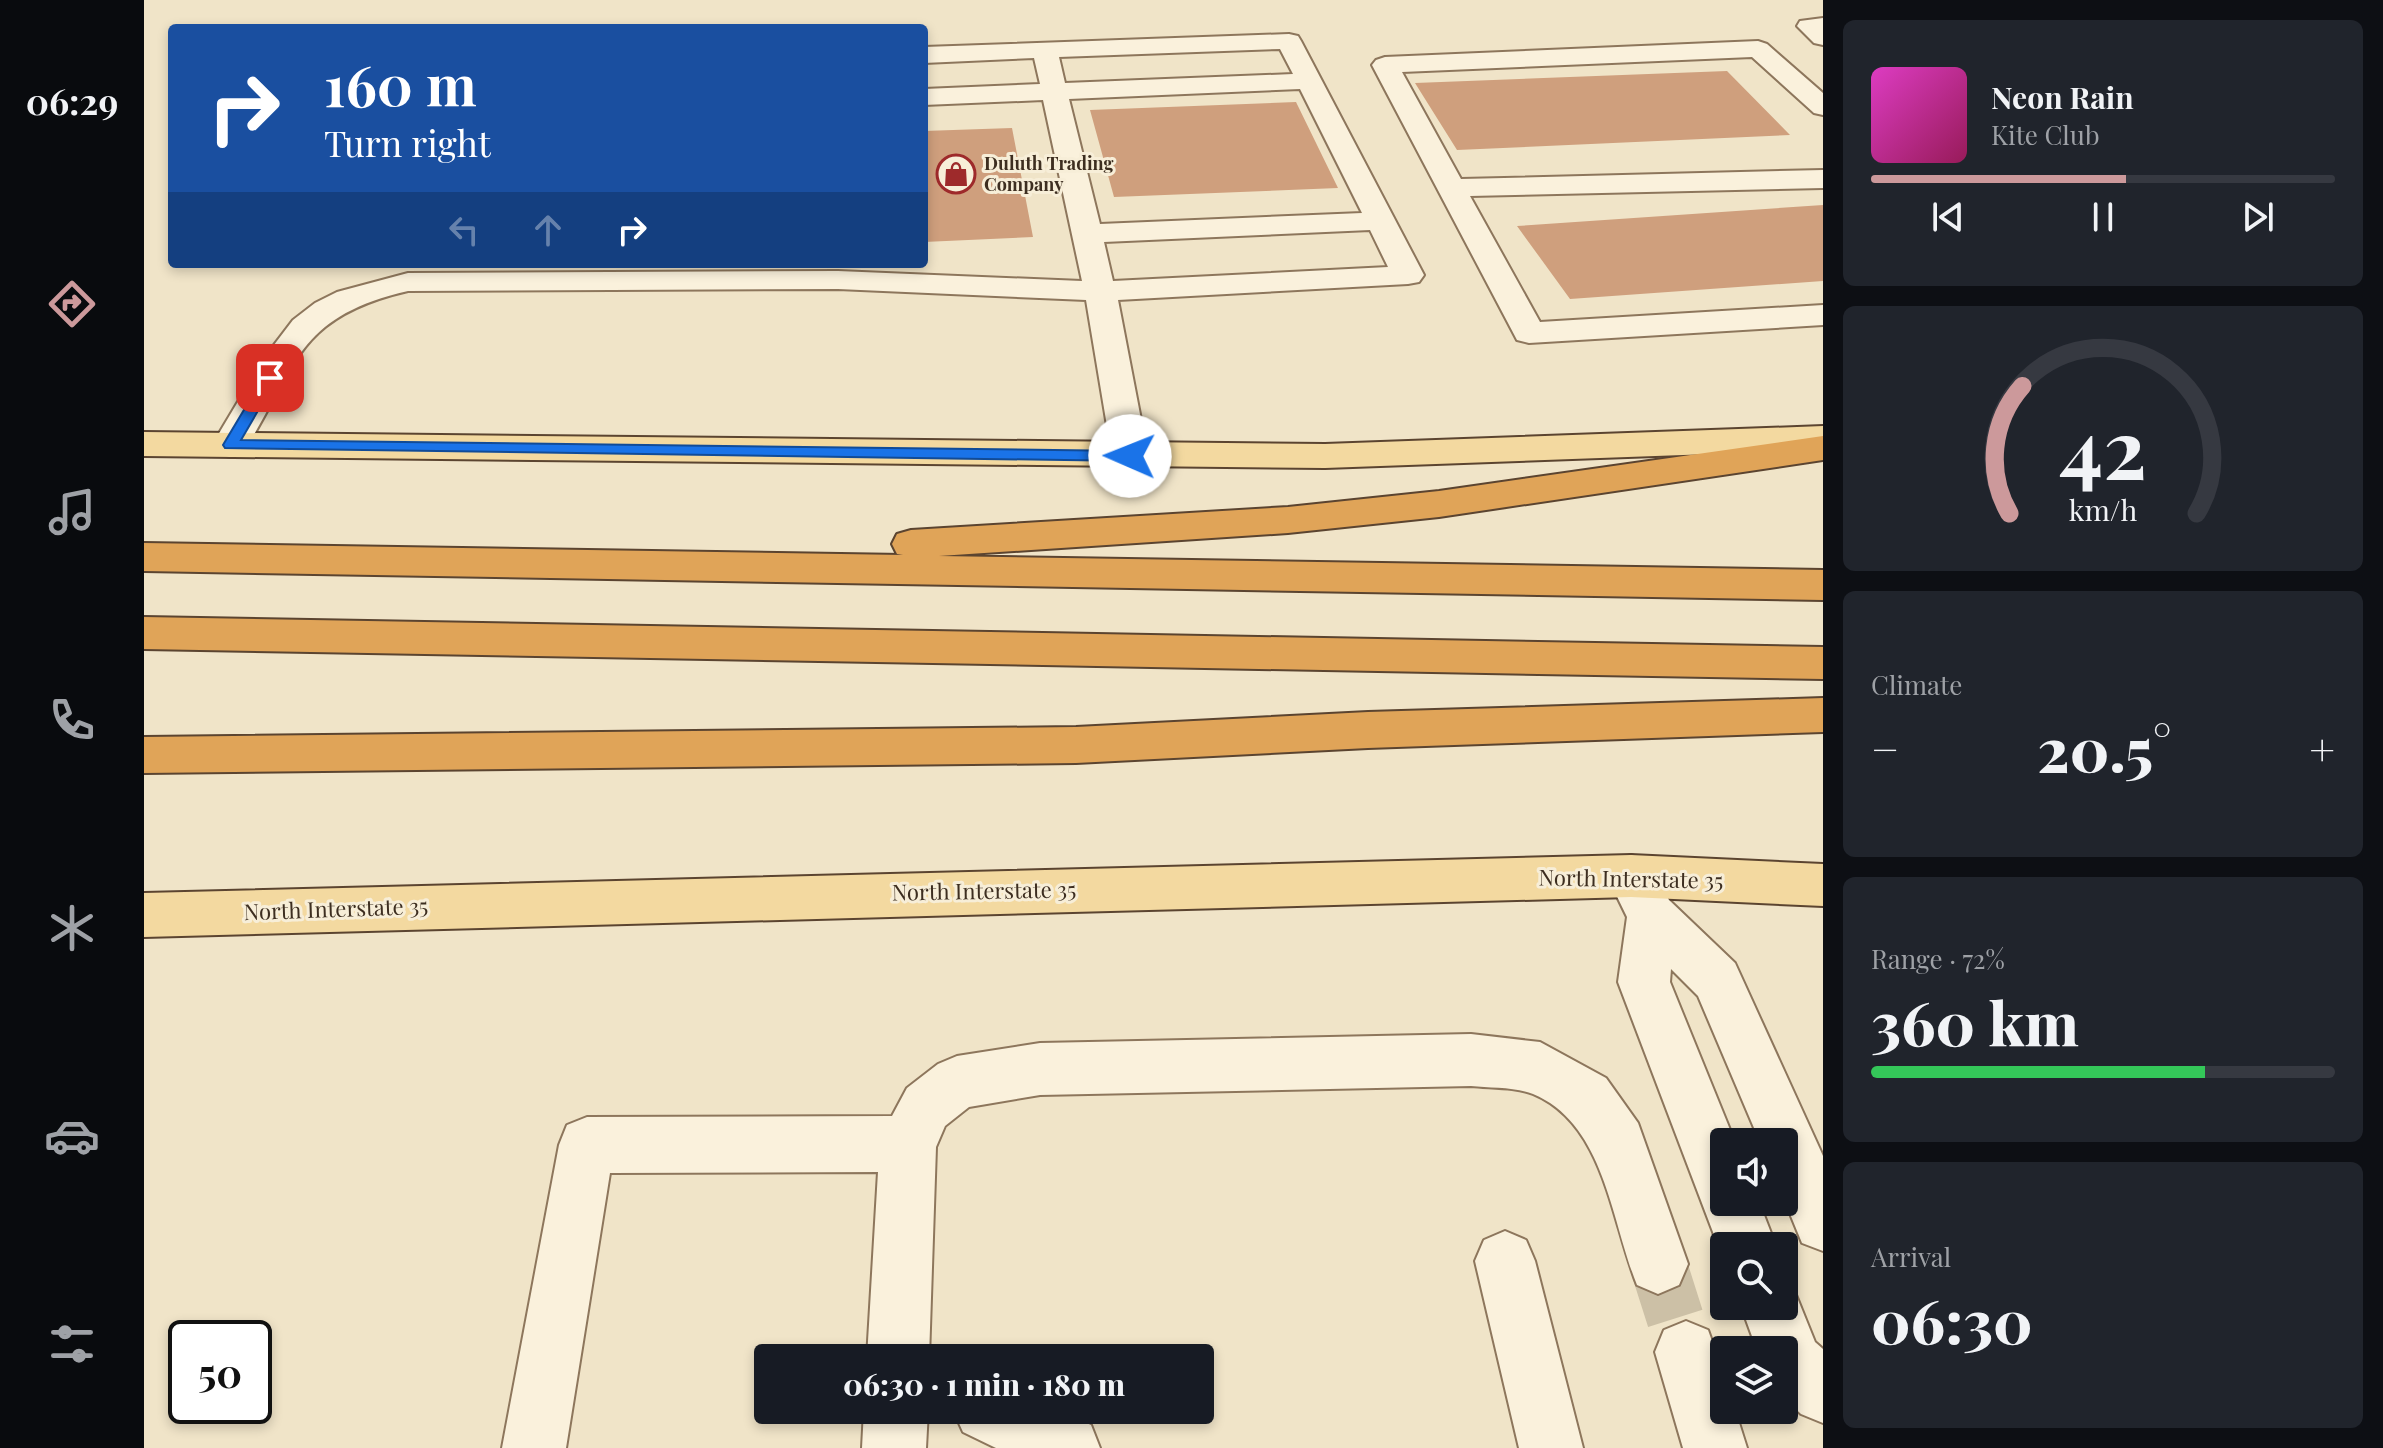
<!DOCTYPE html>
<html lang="en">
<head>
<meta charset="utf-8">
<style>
	body { margin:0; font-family:"Playfair Display",serif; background:#20242c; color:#f1f3f6; height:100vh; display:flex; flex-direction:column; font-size:30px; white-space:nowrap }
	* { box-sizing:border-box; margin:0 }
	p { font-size:26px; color:#9ea1a6 }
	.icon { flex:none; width:44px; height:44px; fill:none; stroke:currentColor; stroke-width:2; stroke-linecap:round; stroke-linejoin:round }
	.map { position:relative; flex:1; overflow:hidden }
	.side { display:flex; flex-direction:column; gap:20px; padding:20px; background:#0d0f14; width:560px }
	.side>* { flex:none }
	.guide { position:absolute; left:24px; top:24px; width:760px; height:244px; border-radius:8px; box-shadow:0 4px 12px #0003; background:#1a4fa0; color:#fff; overflow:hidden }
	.fabs { position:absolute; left:1566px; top:1128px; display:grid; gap:16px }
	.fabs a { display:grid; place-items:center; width:88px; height:88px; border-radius:8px; background:#171b24; box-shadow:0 4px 12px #0003; font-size:40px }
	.speed { position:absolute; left:24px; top:1320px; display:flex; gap:16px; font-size:40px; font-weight:700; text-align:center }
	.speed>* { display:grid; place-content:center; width:104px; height:104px; border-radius:50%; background:#171b24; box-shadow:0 4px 12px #0003; line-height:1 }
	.speed .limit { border:4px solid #111; border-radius:12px; background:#fff; color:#111 }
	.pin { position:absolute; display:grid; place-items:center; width:68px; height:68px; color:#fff; margin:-34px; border-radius:16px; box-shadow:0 4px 12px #0006 }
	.me { position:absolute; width:88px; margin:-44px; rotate:271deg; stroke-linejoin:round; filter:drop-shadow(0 0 6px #0008) }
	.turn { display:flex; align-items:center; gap:28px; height:168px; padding:0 24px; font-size:36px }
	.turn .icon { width:104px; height:104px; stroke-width:2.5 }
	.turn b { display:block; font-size:56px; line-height:68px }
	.lanes { display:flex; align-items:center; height:76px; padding:0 24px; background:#0003; justify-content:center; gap:40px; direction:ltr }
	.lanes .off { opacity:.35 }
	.big { font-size:60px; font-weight:800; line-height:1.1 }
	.side .widget { flex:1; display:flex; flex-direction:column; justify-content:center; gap:12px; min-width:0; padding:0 28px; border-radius:12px; background:#20242c }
	.side .dial { align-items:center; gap:0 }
	.dial svg { height:208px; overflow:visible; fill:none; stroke:#363941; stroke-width:7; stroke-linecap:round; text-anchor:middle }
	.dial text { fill:#f1f3f6; stroke:none }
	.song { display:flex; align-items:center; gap:24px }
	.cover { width:96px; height:96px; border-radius:12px; background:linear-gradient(135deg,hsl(310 70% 55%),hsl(330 70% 35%)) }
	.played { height:8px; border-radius:4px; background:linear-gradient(90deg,#cc999b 55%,#363941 55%) }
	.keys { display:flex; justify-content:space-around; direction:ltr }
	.heat { display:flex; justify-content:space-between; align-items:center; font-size:44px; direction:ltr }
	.charge { height:12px; border-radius:6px; background:linear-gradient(90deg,#34c759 72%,#363941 0) }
	.trip { position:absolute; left:610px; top:1344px; width:460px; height:80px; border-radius:8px; background:#171b24; box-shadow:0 4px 12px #0003; font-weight:800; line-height:80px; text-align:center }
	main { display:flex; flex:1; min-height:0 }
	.dock { display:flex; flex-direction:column; width:144px; justify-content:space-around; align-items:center; background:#090b0e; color:#9ea1a6 }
	.dock .icon { width:56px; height:56px }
	.dock .current { color:#cc999b }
	.dock b { font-size:36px; color:#f1f3f6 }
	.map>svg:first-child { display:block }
	.building { fill:#cf9f7d }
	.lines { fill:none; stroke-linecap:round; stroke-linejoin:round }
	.minor-tunnel { stroke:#ccc0a6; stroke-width:57; stroke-dasharray:57 28; stroke-linecap:butt }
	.minor-casing { stroke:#8d765c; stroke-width:4 }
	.major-casing { stroke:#5b4430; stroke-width:4 }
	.highway-casing { stroke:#5b4430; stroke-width:4 }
	.minor { fill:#faf1dc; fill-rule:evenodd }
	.major { fill:#f3d9a0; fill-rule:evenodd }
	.highway { fill:#e0a458; fill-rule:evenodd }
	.route { fill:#1a73e8; stroke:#114b97; stroke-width:2 }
	.labels { text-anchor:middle; stroke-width:6; stroke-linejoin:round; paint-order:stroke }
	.far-poi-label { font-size:18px; font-weight:bold; fill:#3d2e20; stroke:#f7eed8; text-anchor:start }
	.street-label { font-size:22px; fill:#3d2e20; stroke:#f7eed8 }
</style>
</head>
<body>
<main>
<nav class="dock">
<b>06:29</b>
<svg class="icon current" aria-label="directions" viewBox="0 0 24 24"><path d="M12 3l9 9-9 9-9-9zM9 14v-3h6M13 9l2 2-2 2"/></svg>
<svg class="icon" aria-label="music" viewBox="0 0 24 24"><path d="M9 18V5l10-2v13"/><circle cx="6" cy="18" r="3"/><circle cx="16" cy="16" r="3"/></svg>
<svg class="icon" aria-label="phone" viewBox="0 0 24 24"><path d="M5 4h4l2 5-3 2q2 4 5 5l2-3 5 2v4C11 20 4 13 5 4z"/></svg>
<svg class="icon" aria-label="climate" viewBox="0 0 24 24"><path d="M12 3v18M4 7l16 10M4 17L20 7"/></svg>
<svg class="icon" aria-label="car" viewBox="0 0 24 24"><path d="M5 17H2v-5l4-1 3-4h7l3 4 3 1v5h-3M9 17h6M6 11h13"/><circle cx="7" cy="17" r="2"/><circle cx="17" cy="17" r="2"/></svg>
<svg class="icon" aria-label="filters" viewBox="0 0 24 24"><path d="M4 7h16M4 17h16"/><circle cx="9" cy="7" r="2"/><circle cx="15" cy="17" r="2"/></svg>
</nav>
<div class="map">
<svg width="1679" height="1448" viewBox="0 0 1679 1448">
	<rect width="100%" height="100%" fill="#f0e4c8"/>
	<path class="building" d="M1583,71L1646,135L1313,150L1271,83Z
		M1152,102L1194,188L970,197L946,110Z
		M868,128L889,237L780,242V131Z
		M1679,205V281L1426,299L1373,226Z"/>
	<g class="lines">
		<path class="minor-tunnel" d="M1514,1264L1542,1352"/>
		<defs>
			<path id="minor" d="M1679,18V45L1670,43L1653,26L1656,21Z
				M1145,34L1154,36L1157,41L1280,275L1275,282L1264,284L974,300L1004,456L999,465L986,468L973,465L968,456L942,300L694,289L264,291C151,317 153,367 99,453L86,457L73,453L68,445L120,358L149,320L171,303L193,292L264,273L694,271L938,281L899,100L780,105V89L896,84L890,58L780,63V47ZM1136,49L1149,74L921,83L915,57ZM1156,89L1218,213L956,224L925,99ZM1226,230L1244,267L969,281L960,242Z
				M1614,41L1623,44L1679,93V115L1670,113L1608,57L1258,72L1317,179L1679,170V188L1326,196L1396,322L1679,305V325L1385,343L1373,340L1228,65L1232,60L1241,57Z
				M1487,855L1504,861L1525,900L1591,963L1679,1156V1251L1658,1243L1640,1199V1142H1616L1554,996L1527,969L1526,982L1591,1142H1580V1202H1615L1632,1246H1580V1261L1474,982L1483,917L1463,876L1470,861Z
				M1327,1034L1396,1042L1462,1078L1494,1123L1544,1264L1535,1285L1514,1294L1493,1285C1467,1221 1461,1124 1389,1094C1372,1087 1346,1088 1327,1086L896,1095L825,1107L801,1126L792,1147L785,1358H723L734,1172L466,1173L422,1448H358L415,1145L423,1125L443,1117L748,1116L763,1088L794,1064L813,1056L896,1043Z
				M1361,1231L1382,1240L1391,1261L1439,1448H1375L1331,1261L1340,1240Z
				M1640,1281L1648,1285L1671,1342L1679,1349V1423L1657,1414L1640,1398V1350H1613L1597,1306H1640Z
				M1542,1321L1564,1330L1580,1375V1410H1591L1603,1448H1539L1511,1352L1520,1330Z
				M720,1410H784L782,1448H718Z
				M809,1410H913L947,1425L956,1448H852L819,1432Z"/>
			<path id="major" d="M1679,426V450L1181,468L0,456V432L1181,444Z
				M1487,855L1679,864V906L1487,897L0,937V893Z"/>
			<path id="highway" d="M1679,436V460L1295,517L1144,533L795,556L1679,570V600L0,571V543L759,555L753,554L748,544L753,534L767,530L1144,507L1295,491Z
				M0,617L1679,647V679L0,649Z
				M1679,698V732L1224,748L932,763L0,773V737L932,727L1224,712Z"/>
		</defs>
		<use href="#minor" class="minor-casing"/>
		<use href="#major" class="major-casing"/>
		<use href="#highway" class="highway-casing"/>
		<use href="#minor" class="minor"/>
		<use href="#major" class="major"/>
		<use href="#highway" class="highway"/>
	</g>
	<path class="route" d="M126,374L133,378L97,440L986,451L994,456L986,461L81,448L79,445L119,378Z"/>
	<defs>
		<symbol id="shop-ring" viewBox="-11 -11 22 22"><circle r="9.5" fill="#f7eed8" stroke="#9e2a2b" stroke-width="1.5"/><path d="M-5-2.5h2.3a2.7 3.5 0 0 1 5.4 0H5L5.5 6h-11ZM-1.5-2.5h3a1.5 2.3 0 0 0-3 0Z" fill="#9e2a2b"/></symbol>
	</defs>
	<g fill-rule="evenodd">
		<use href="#shop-ring" x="790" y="152" width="44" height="44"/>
	</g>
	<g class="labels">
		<g class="far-poi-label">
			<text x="840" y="170">Duluth Trading<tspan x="840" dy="21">Company</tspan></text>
		</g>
		<g class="street-label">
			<text transform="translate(1487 879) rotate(1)" y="8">North Interstate 35</text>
			<text transform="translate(840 891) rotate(-1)" y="8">North Interstate 35</text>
			<text transform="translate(192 909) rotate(-2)" y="8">North Interstate 35</text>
		</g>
	</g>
</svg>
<div class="fabs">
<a><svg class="icon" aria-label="sound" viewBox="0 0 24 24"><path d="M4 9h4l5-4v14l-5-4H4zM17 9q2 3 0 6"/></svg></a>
<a><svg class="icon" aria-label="search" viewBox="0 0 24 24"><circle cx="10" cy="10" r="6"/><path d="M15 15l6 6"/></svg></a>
<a><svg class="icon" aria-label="layers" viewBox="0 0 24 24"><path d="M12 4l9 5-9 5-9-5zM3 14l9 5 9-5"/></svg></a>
</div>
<div class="speed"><div class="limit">50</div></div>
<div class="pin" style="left:126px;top:378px;background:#d93025"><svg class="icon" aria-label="arrive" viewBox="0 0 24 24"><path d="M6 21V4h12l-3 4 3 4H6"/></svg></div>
<svg class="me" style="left:986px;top:456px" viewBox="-20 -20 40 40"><circle r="19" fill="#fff"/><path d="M0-13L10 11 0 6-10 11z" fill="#1a73e8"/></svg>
<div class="trip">06:30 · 1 min · 180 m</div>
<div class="guide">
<div class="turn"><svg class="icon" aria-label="right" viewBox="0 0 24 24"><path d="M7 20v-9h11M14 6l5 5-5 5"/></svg><div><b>160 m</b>Turn right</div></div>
<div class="lanes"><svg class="icon off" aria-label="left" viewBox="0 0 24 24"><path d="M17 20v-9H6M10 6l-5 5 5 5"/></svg><svg class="icon off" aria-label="ahead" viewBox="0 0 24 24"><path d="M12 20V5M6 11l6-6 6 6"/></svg><svg class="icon" aria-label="right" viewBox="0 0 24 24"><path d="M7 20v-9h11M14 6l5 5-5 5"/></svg></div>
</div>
</div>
<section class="side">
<div class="widget">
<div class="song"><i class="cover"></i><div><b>Neon Rain</b><p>Kite Club</p></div></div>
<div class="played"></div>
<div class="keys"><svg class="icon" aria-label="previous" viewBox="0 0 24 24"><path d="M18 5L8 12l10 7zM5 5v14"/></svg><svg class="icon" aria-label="pause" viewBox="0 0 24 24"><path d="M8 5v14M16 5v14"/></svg><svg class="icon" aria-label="next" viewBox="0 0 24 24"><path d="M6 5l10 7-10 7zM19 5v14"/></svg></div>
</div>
<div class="widget dial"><svg viewBox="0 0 100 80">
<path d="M14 69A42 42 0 1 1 86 69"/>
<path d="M14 69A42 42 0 0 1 19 20" stroke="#cc999b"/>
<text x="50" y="56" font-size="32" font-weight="700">42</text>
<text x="50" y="72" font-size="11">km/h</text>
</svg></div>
<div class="widget"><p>Climate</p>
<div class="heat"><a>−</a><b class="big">20.5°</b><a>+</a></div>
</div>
<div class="widget"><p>Range · 72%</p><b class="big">360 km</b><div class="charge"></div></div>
<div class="widget"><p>Arrival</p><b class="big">06:30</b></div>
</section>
</main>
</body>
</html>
